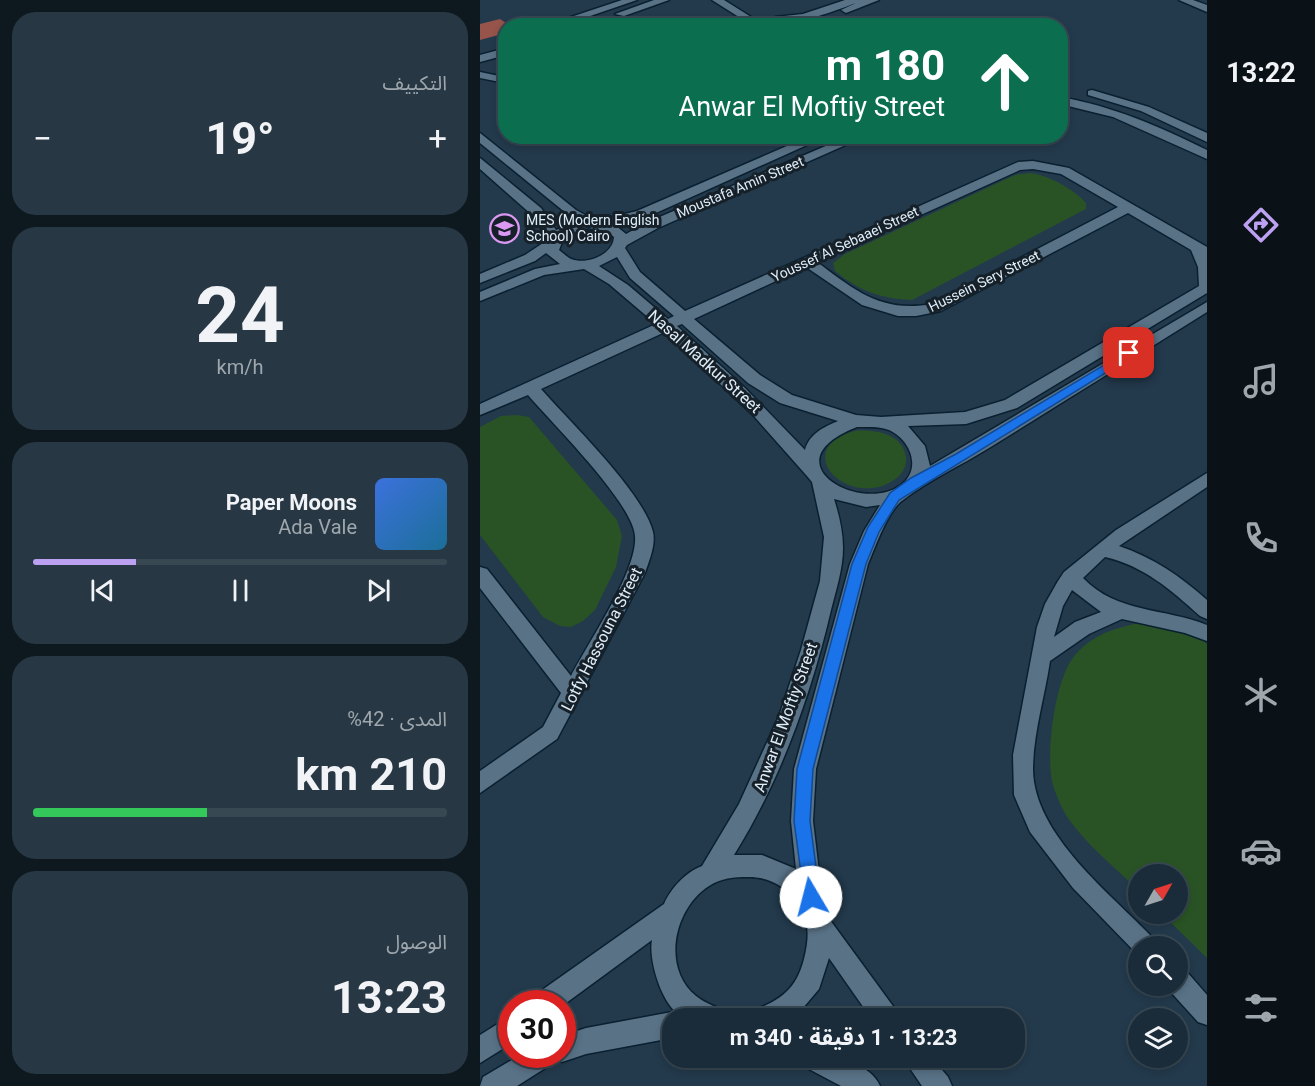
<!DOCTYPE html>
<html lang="ar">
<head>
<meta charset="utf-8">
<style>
	body { margin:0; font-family:Roboto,"Noto Sans Arabic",sans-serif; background:#273844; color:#f1f3f6; direction:rtl; height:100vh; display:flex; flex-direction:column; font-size:22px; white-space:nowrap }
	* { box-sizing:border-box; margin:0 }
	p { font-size:20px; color:#9fa7ae }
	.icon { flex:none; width:33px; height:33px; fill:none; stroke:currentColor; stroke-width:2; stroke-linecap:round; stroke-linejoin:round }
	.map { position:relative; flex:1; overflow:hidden; direction:ltr }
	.sheet { display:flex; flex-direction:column; gap:12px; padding:12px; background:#0e181f; width:480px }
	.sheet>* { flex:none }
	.top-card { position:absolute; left:18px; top:18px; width:570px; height:126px; border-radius:24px; box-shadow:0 3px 9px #0003,0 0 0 2px #384853; direction:rtl; background:#0b6e4f; color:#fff; overflow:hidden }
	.needle { width:39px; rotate:51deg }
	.controls { position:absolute; left:648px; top:864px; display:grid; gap:12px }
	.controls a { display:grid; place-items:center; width:60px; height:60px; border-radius:50%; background:#1a2c39; box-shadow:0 3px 9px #0003,0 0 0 2px #384853; font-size:30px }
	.speed { position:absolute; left:18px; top:990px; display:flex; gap:12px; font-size:30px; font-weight:700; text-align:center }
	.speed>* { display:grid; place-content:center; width:78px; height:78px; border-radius:50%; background:#1a2c39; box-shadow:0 3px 9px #0003,0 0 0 2px #384853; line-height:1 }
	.speed .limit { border:9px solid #d22; background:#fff; color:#111 }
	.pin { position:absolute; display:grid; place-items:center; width:51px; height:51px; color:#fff; margin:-26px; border-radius:12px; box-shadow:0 3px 9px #0006 }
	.me { position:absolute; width:66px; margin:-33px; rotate:352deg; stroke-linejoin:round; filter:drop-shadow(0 0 4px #0008) }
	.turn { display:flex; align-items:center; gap:21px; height:126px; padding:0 24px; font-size:27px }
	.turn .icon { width:78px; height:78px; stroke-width:2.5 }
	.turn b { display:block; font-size:42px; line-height:51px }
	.big { font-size:45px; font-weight:700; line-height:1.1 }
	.sheet .widget { flex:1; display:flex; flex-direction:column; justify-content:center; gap:9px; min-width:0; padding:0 21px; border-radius:24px; background:#273844 }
	.sheet .dial { align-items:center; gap:0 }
	.dial b { font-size:78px; line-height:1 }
	.song { display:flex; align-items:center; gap:18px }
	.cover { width:72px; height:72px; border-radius:9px; background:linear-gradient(135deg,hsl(220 70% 55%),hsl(200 70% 35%)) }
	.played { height:6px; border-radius:3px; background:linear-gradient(90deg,#bca0f2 25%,#384853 25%) }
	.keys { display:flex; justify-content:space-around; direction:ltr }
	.heat { display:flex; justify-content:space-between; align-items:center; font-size:33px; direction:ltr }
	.charge { height:9px; border-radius:4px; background:linear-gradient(90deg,#34c759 42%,#384853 0) }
	.trip { position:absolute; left:182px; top:1008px; width:363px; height:60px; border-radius:24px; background:#1a2c39; box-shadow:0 3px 9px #0003,0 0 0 2px #384853; font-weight:700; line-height:60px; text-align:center; direction:rtl }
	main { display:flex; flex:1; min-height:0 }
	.tabs { display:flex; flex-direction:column; width:108px; justify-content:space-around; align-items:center; background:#0a1217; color:#9fa7ae }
	.tabs .icon { width:42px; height:42px }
	.tabs .active { color:#bca0f2 }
	.tabs b { font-size:27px; color:#f1f3f6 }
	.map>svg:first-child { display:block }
	.green { fill:#295325 }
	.building { fill:#96544a }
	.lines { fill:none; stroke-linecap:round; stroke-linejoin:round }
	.minor-casing { stroke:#0a2031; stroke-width:3 }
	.minor { fill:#597286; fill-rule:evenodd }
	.route { fill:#1a73e8; stroke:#114b97; stroke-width:1.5 }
	.labels { text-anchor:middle; stroke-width:6; stroke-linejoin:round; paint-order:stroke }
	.far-street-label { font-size:14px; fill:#dfedf9; stroke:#162028 }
	.far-poi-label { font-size:14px; fill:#dfedf9; stroke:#162028; text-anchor:start }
	.street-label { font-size:16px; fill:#dfedf9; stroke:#162028 }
</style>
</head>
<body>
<main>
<nav class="tabs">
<b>13:22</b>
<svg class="icon active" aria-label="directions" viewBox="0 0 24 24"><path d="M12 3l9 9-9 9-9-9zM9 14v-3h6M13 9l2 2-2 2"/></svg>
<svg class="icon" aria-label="music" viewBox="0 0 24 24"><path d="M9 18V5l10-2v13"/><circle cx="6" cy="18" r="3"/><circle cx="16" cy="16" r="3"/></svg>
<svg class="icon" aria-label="phone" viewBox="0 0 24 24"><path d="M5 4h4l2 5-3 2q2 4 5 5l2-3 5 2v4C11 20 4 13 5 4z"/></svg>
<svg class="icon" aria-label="climate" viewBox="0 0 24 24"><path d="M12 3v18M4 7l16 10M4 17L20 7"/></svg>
<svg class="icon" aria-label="car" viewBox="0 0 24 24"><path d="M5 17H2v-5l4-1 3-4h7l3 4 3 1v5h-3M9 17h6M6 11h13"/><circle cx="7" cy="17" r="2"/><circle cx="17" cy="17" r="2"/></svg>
<svg class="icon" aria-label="filters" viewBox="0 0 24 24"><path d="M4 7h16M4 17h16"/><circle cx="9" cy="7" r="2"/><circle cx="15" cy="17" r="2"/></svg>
</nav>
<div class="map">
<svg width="727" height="1086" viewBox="0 0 727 1086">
	<rect width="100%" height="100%" fill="#233a4c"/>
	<path class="green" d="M550,173C568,175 594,189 606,203V209L432,300C402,299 379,291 355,271L353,263L365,254L535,175Z
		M37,415L49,417L137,520L142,536L136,567L115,610L103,621L91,627L80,626L63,617L0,535V427L21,416Z
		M374,431C393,429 423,433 426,457C427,467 422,475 414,480C370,510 308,451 374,431Z
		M674,621L708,628L727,644V958L682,914H698V874H658V890C635,867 604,843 586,815C581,806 574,791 572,781C566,751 575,676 596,654C616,631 645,625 674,621Z"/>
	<path class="building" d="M20,19L26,23V33L0,40V24Z"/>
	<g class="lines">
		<defs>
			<path id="minor" d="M142,0H157L81,26H64Z
				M174,0H189L144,16L135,14Z
				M232,0H244L279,22L270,24Z
				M365,0H399L366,13L361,10L376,3C359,9 305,31 290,20L295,17L323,14Z
				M699,0H713L727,5V12Z
				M26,48V55L0,62V55Z
				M0,72L24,77L26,79L20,82L0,78Z
				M612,90L669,107L727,133V142L661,111L608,95V91Z
				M580,97C633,106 680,127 727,150V159L633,117L580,104Z
				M0,133L96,210L116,221L157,211L330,136H347L167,217L135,225L146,234L168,222L369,136H386L178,228L147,245L145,248L160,272L205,311L538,162L553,161L589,168L727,247V293L537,408L486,424L428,426L445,446L450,466L727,302V312C654,358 581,403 509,448C480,466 449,480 423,500C408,510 395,548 388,564L336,769L333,821L342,897L350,920L415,1009L418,1018H391L349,958L339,989L317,1015L312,1018H274L277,1009C308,997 320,982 326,950C330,929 327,912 312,896C300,883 286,877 268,877C254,877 241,878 229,886C194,908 181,968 216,996C223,1002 232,1005 240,1009L243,1018C232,1018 216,1021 206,1018C183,1012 168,960 172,940L82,1006V1004H52L55,995L184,904C191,888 206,872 222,866L259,804L299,716L321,650L340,581L344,537L332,482L327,476L273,415L185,332L61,389C89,421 163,492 173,532C176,545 169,561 165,573L77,739L0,793V771L63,727L81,693L0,588V567L7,569L91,676C108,643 158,570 155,536C153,503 71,422 48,395L0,415V404L176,324L129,284L104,269L64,275L0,301V292L55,269L80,264L66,253L55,261L0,283V274L45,255L69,239L51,214L0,169V158L61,208L76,230L97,222L0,143ZM553,169L581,174L638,207L452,304C401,313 376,291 337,262L540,170ZM648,213L711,250L718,267L719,286L525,400L485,412L401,417L376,415L312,395L280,375L214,319L326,267L382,305L418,316H436L461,311ZM108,228L127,231L134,237C133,255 107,265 91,259C87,257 83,253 79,250L84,237ZM137,257L150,278L194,316L188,319L148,285L119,266ZM202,324L268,383L300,403L358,421C344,427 329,434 325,450L265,388L197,326ZM377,427C387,427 399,426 409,430C431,440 442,469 421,485C381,515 287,462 377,427ZM354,499L386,507L400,505L384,531L370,564L314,769L311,821L316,869L282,855H254C300,781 331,695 351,610C356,590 363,569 363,548C363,531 359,515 354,499Z
				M727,473V487L639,546C674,558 700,576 727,600V619L720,616C691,590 664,566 625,557L603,578C636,613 685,608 727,625V641L705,633L642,619L609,634L570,661C565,696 553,734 553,770C554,835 631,894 673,938L677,946H658V955L593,888L550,832L534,795L533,755L557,627L565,604L578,581L584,572L636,530ZM592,590L621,612L595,622L574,637L583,606Z
				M698,969L707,972L727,995V1025L718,1022L689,990L688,986H698Z
				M192,1012L202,1018H192V1038L106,1054L82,1062L78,1060L37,1086H0L3,1077L42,1054H82V1036L106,1028Z
				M32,1015V1043L0,1063V1035Z
				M321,1058C346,1055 389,1060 400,1086H361L325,1067Z
				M423,1058H452L468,1077L472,1086H442Z"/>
		</defs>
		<use href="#minor" class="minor-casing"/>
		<use href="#minor" class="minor"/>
	</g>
	<path class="route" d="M649,350L655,353L653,356L419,500L399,532L386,564L333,769L330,821L340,897L337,903L331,906L325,903L314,821L317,769L372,564L388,527L410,493L431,478L476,454Z"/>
	<defs>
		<symbol id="school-ring" viewBox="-11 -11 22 22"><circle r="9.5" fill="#162028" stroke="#dc99f4" stroke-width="1.5"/><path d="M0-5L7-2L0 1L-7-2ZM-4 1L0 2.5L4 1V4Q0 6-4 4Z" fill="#dc99f4"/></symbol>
	</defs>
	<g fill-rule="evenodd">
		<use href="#school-ring" x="8" y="212" width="33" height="33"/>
	</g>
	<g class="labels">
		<g class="far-street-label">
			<text transform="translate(260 187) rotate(-23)" y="5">Moustafa Amin Street</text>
			<text transform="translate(365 244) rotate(-25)" y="5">Youssef Al Sebaaei Street</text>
			<text transform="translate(504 281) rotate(-26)" y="5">Hussein Sery Street</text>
		</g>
		<g class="far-poi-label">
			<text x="46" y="225">MES (Modern English<tspan x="46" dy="16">School) Cairo</tspan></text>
		</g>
		<g class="street-label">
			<text transform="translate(225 361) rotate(42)" y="6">Nasal Madkur Street</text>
			<text transform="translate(121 639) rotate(-63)" y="6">Lotfy Hassouna Street</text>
			<text transform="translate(305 717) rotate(-70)" y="6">Anwar El Moftiy Street</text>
		</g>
	</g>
</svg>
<div class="controls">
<a><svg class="needle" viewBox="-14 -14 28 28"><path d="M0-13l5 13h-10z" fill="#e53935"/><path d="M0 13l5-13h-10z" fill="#9fa7ae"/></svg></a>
<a><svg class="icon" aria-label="search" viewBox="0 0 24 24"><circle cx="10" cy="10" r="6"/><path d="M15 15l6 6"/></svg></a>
<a><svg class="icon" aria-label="layers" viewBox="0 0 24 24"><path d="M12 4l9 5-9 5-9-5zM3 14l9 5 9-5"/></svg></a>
</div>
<div class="speed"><div class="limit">30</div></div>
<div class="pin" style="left:649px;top:353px;background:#d93025"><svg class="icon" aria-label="arrive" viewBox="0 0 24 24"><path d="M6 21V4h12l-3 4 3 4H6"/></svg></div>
<svg class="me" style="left:331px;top:897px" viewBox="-20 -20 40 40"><circle r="19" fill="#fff"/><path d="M0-13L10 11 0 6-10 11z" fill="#1a73e8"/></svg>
<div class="trip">13:23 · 1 دقيقة · 340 m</div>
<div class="top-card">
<div class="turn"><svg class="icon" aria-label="ahead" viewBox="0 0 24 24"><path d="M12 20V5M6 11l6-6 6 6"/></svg><div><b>180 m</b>Anwar El Moftiy Street</div></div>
</div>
</div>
<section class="sheet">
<div class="widget"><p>التكييف</p>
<div class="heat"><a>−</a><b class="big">19°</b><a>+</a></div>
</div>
<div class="widget dial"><b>24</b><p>km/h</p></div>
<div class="widget">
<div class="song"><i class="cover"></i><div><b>Paper Moons</b><p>Ada Vale</p></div></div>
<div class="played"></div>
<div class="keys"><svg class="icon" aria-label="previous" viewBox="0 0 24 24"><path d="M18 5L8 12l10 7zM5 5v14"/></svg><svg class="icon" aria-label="pause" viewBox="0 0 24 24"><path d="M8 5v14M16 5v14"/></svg><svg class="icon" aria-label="next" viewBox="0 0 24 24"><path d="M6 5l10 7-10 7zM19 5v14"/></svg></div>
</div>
<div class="widget"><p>المدى · 42%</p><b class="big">210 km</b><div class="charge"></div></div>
<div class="widget"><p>الوصول</p><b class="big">13:23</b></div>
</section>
</main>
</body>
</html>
